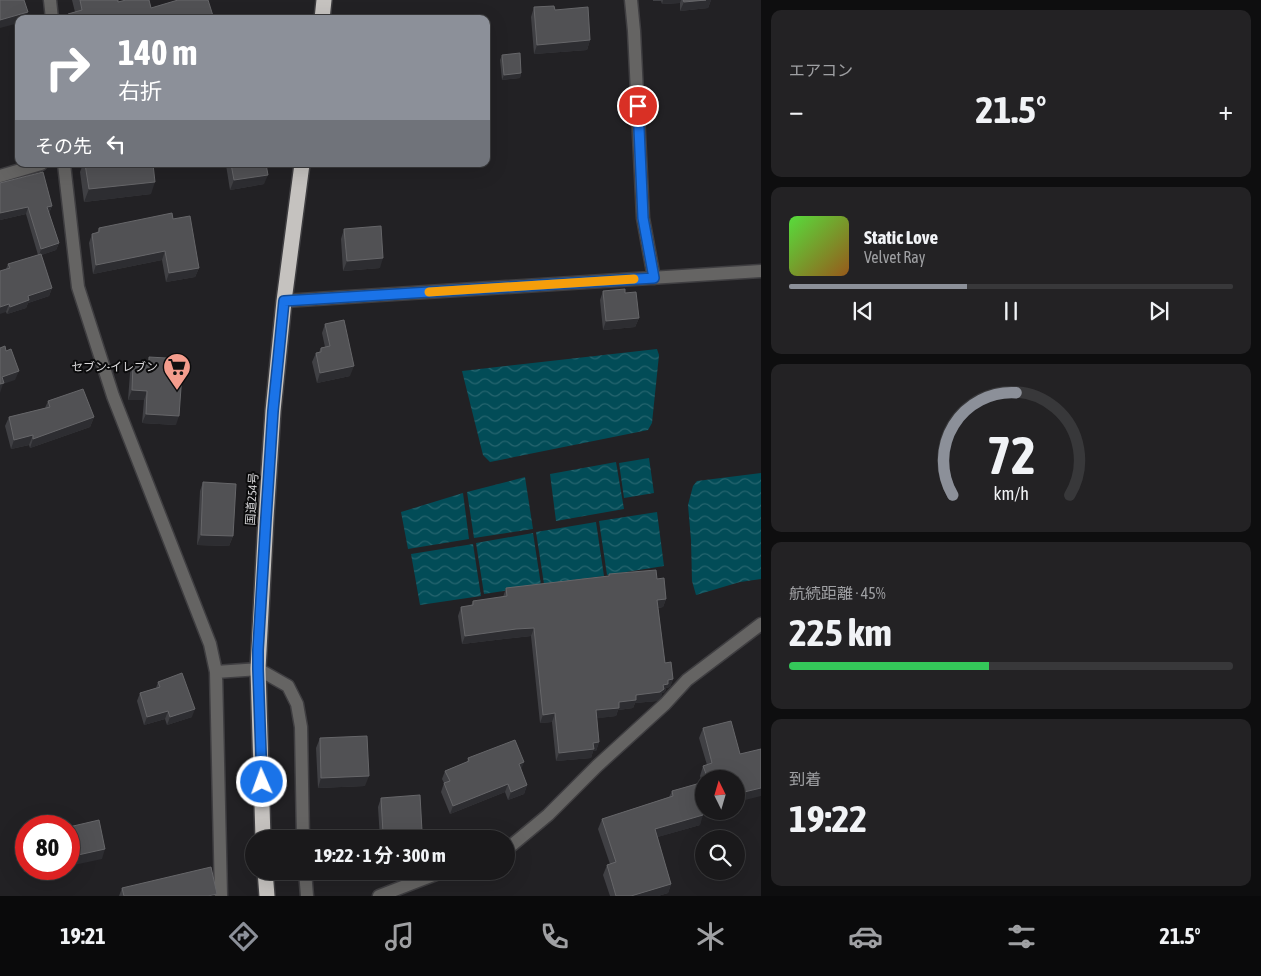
<!DOCTYPE html>
<html lang="ja">
<head>
<meta charset="utf-8">
<style>
	body { margin:0; font-family:"Asap Condensed","Noto Sans JP",sans-serif; background:#232224; color:#f1f3f6; height:100vh; display:flex; flex-direction:column; font-size:19px; white-space:nowrap }
	* { box-sizing:border-box; margin:0 }
	p { font-size:16px; color:#9fa0a3 }
	.icon { flex:none; width:28px; height:28px; fill:none; stroke:currentColor; stroke-width:2; stroke-linecap:round; stroke-linejoin:round }
	.map { position:relative; flex:1; overflow:hidden }
	.panel { display:flex; flex-direction:column; gap:10px; padding:10px; background:#0e0e0f; width:500px }
	.panel>* { flex:none }
	.banner { position:absolute; left:15px; top:15px; width:475px; height:152px; border-radius:10px; box-shadow:0 5px 20px #0002,0 0 0 1px #38383a; background:#8c9099; color:#fff; overflow:hidden }
	.needle { width:32px; rotate:355deg }
	.fabs { position:absolute; left:695px; top:770px; display:grid; gap:10px }
	.fabs a { display:grid; place-items:center; width:50px; height:50px; border-radius:50%; background:#1a191b; box-shadow:0 5px 20px #0002,0 0 0 1px #38383a; font-size:25px }
	.speed { position:absolute; left:15px; top:815px; display:flex; gap:10px; font-size:25px; font-weight:700; text-align:center }
	.speed>* { display:grid; place-content:center; width:65px; height:65px; border-radius:50%; background:#1a191b; box-shadow:0 5px 20px #0002,0 0 0 1px #38383a; line-height:1 }
	.speed .limit { border:8px solid #d22; background:#fff; color:#111 }
	.pin { position:absolute; display:grid; place-items:center; width:42px; height:42px; color:#fff; margin:-21px; border:2px solid #fff; border-radius:50%; box-shadow:0 1px 5px #0007 }
	.me { position:absolute; width:55px; margin:-28px; rotate:358deg; stroke-linejoin:round; filter:drop-shadow(0 0 4px #0008) }
	.turn { display:flex; align-items:center; gap:18px; height:105px; padding:0 20px; font-size:22px }
	.turn .icon { width:65px; height:65px; stroke-width:2.5 }
	.turn b { display:block; font-size:35px; line-height:42px }
	.then { display:flex; align-items:center; height:48px; padding:0 20px; background:#0003; gap:10px; font-size:19px }
	.big { font-size:38px; font-weight:700; line-height:1.1 }
	.panel .card { flex:1; display:flex; flex-direction:column; justify-content:center; gap:8px; min-width:0; padding:0 18px; border-radius:10px; background:#232224 }
	.panel .dial { align-items:center; gap:0 }
	.dial svg { height:130px; overflow:visible; fill:none; stroke:#38383a; stroke-width:7; stroke-linecap:round; text-anchor:middle }
	.dial text { fill:#f1f3f6; stroke:none }
	.song { display:flex; align-items:center; gap:15px }
	.cover { width:60px; height:60px; border-radius:8px; background:linear-gradient(135deg,hsl(110 70% 55%),hsl(30 70% 35%)) }
	.played { height:5px; border-radius:2px; background:linear-gradient(90deg,#8c9099 40%,#38383a 40%) }
	.keys { display:flex; justify-content:space-around; direction:ltr }
	.heat { display:flex; justify-content:space-between; align-items:center; font-size:28px; direction:ltr }
	.charge { height:8px; border-radius:4px; background:linear-gradient(90deg,#34c759 45%,#38383a 0) }
	.trip { position:absolute; left:245px; top:830px; width:270px; height:50px; border-radius:25px; background:#1a191b; box-shadow:0 5px 20px #0002,0 0 0 1px #38383a; font-weight:700; line-height:50px; text-align:center }
	.menu { display:flex; height:80px; justify-content:space-around; align-items:center; background:#0a0a0b; color:#9fa0a3 }
	.menu .icon { width:35px; height:35px }
	.menu .current { color:#8c9099 }
	.menu b { font-size:22px; color:#f1f3f6 }
	main { display:flex; flex:1; min-height:0 }
	.map>svg:first-child { display:block }
	.water { fill:url(#water-waves) }
	.lines { fill:none; stroke-linecap:round; stroke-linejoin:round }
	.minor-casing { stroke:#3f3e41; stroke-width:15 }
	.highway-casing { stroke:#3f3e41; stroke-width:18 }
	.minor { stroke:#656463; stroke-width:12 }
	.highway { stroke:#c5c2bf; stroke-width:15 }
	.wall { fill:#404044 }
	.shaded-wall { fill:#2d2d31 }
	.building { fill:#515154; stroke:#666669 }
	.route-casing { stroke:#114b97; stroke-width:12 }
	.route { stroke:#1a73e8; stroke-width:9 }
	.slow { stroke:#f59e0b; stroke-width:9 }
	.labels { text-anchor:middle; stroke-width:4; stroke-linejoin:round; paint-order:stroke }
	.poi-label { font-size:12px; fill:#d8d7d9; stroke:#0b0b0c; text-anchor:end }
	.street-label { font-size:12px; fill:#d8d7d9; stroke:#0b0b0c }
</style>
</head>
<body>
<main>
<div class="map">
<svg width="761" height="896" viewBox="0 0 761 896">
	<defs>
		<pattern id="water-waves" width="16" height="10" patternUnits="userSpaceOnUse" patternTransform="scale(1.25)"><rect width="16" height="10" fill="#024c57"/><path d="M0 5q4-4 8 0t8 0" fill="none" stroke="#26656f"/></pattern>
	</defs>
	<rect width="100%" height="100%" fill="#222124"/>
	<path class="water" d="M657,349L659,355L652,423L648,430L490,462L483,455L462,371Z
		M649,458L654,493L624,498L619,463Z
		M616,462L624,509L556,521L550,474Z
		M761,473V579L740,582L696,595L692,581L691,540L688,505L693,486L697,481Z
		M525,477L533,529L474,538L467,492Z
		M463,493L469,539L408,549L401,512Z
		M657,512L664,566L607,575L599,521Z
		M596,522L604,576L544,584L536,532Z
		M533,533L541,585L484,594L476,543Z
		M473,544L481,596L420,605L411,554Z"/>
	<g class="lines">
		<defs>
			<path id="minor" d="M50,0L52,19
				M631,0L634,31L643,218L654,278
				M64,164L78,287L113,396L210,644L216,672L221,896
				M0,176L41,164
				M284,301L761,271
				M216,672L258,669L288,686L297,704L301,727L303,839
				M506,847L512,845L548,815L597,766L665,704L687,680L761,624
				M305,871L307,896
				M379,896L444,871"/>
			<path id="highway" d="M322,19L324,0
				M263,839L258,669L266,518L273,411L284,301L302,164
				M265,871L267,896"/>
		</defs>
		<use href="#minor" class="minor-casing"/>
		<use href="#highway" class="highway-casing"/>
		<use href="#minor" class="minor"/>
		<use href="#highway" class="highway"/>
	</g>
	<path class="wall" d="M72,0H118V2L151,8L214,19H66L68,14L75,12Z
		M653,0H711L708,8L680,11V3L662,4L661,1H653Z
		M534,7L555,10L590,40L587,50L534,54L531,17Z
		M502,55L521,73L520,78L502,80L500,60Z
		M83,164H153L151,194L84,202L80,172Z
		M227,164H266L264,184L230,190L226,165Z
		M0,183L52,206L49,213L59,243L56,250L41,255L52,288L49,296L28,303L26,308L7,314L6,312V269L8,264L38,255L26,214L0,220Z
		M173,219L199,268L195,277L166,282L162,260L93,274L89,243L92,234L97,233L99,228Z
		M344,229L380,268L343,271L341,239Z
		M603,291L625,293L639,318L635,327L603,330L600,300Z
		M325,324L350,376L317,383L312,362L316,353L319,352L321,348L325,347L322,333Z
		M149,357L176,425L142,423L144,400H128L130,373L133,364L147,365Z
		M48,401L94,417L90,427L30,448L29,445L11,449L5,426L9,417L45,408Z
		M203,482L233,536L229,546L197,545L200,491Z
		M609,574L657,579L666,599L663,607L658,608L665,663L673,679L670,687L666,688L665,692L662,693L661,697L657,701L635,703L633,708L618,710L616,716L597,718L599,742L596,751H593L591,758L556,761L552,722L540,723L531,636L513,638L462,644L458,616L461,607L471,606L473,601L503,597L506,588L609,576Z
		M158,682L192,717L167,725L165,719L144,725L137,701L140,693L156,688Z
		M703,728L740,754L761,749L737,802L736,799V779H704V810L702,811L700,825L657,837L671,884L668,893L658,896H610L603,875L607,865L610,864L598,829L602,819L669,797L672,791L702,782L700,776L703,766L707,765L699,738Z
		M320,738L365,786L318,788L316,748Z
		M468,758L521,770L527,785L524,794L508,800L505,792L450,814L441,792L444,783L442,779L445,771L467,762Z
		M381,798L419,839H380L378,807Z
		M122,888L216,896H119Z"/>
	<path class="shaded-wall" d="M663,0H681L680,3L662,4Z
		M706,0H711L708,8L680,11L684,2Z
		M28,12L25,19H19V23L0,28V20Z
		M590,40L587,50L534,54L537,45Z
		M521,73L520,78L502,80L504,75Z
		M268,175L264,184L230,190L234,180Z
		M155,182L151,194L84,202L89,189Z
		M52,206L49,213L44,214L47,207Z
		M28,207L26,214L0,220V213Z
		M59,243L56,250L39,256L41,249Z
		M165,251L162,260L93,274L96,265Z
		M383,258L380,268L343,271L347,261Z
		M199,268L195,277L166,282L169,273Z
		M52,288L49,296L28,303L26,308L7,314L10,307L28,296Z
		M9,304L6,312L0,314V307Z
		M639,318L635,327L603,330L606,321Z
		M354,366L350,376L317,383L320,373Z
		M19,371L15,380L3,384L0,393V381L2,377Z
		M132,390L147,391L144,400H128Z
		M146,414L179,416L176,425L142,423Z
		M94,417L90,427L30,448L33,439Z
		M33,435L29,445L11,449L14,440Z
		M201,535L233,536L229,546L197,545Z
		M666,599L663,607L654,608L657,600Z
		M534,628L531,636L513,638L462,644L465,636L516,629Z
		M673,679L670,687L666,688L665,692L662,693L661,697L657,701L635,703L633,708L618,710L616,716L593,719L596,710L619,702L663,685L668,680Z
		M195,709L192,717L167,725L170,717Z
		M168,711L165,719L144,725L147,717Z
		M555,713L552,722L540,723L543,715Z
		M599,742L596,751H593L591,758L556,761L559,753L593,743Z
		M524,762L521,770L519,764Z
		M369,776L365,786L318,788L321,778Z
		M508,784L505,792L450,814L453,806Z
		M527,785L524,794L508,800L511,792Z
		M739,788L736,797V789Z
		M761,788V796L737,802L740,793Z
		M704,802V810L696,813L700,804Z
		M703,815L700,825L651,839L655,829Z
		M422,831L419,839H381L383,833Z
		M105,849L102,859L69,866V857Z
		M671,884L668,893L658,896H631Z"/>
	<path class="building" d="M0,0H24L28,12L0,20Z
		M80,0H118V2L126,0H149L151,8L178,0H208L214,19H69L68,14L82,10Z
		M683,0H706L684,2Z
		M554,6L555,10L588,7L590,40L537,45L534,7Z
		M520,53L521,73L504,75L502,55Z
		M85,164H153L155,182L89,189Z
		M231,164H266L268,175L234,180Z
		M43,172L52,206L47,207L59,243L41,249L28,207L0,213V183Z
		M172,213L173,219L190,216L199,268L169,273L165,251L96,265L92,234L99,232V228Z
		M381,226L383,258L347,261L344,229Z
		M41,254L52,288L28,296L29,300L10,307L9,304L0,307V271L10,268L8,264Z
		M625,289V293L636,292L639,318L606,321L603,291Z
		M344,320L354,366L320,373L316,353L321,352V348L330,346L325,324Z
		M5,346L6,351L11,349L19,371L2,377L4,383L0,384V348Z
		M149,357L183,359L179,416L146,414L147,391L132,390L133,364L149,365Z
		M83,389L94,417L33,439V435L14,440L9,417L50,407L48,401Z
		M203,482L236,484L233,536L201,535Z
		M656,570L657,579L664,578L666,599L657,600L665,663L671,662L673,679L668,680V684L663,685L664,689L660,692L636,695V700L619,702V708L596,710L599,742L593,743L594,749L559,753L555,713L543,715L534,628L516,629L465,636L461,607L473,605V601L507,596L506,588L609,576V574Z
		M182,673L195,709L170,717L168,711L147,717L140,693L160,687L158,682Z
		M731,721L740,754L761,749V788L740,793L739,788L736,789V779H708L703,766L712,763L703,728Z
		M367,736L369,776L321,778L320,738Z
		M515,740L524,762L519,764L527,785L511,792L508,784L453,806L444,783L450,781L445,771L469,761L468,758Z
		M704,782V802L700,804L703,815L655,829L671,884L631,896H616L607,865L616,862L602,819L673,796L672,791Z
		M420,795L422,831L383,833L381,798Z
		M99,820L105,849L69,857V827Z
		M211,867L217,894L208,896H124L122,888Z"/>
	<g class="lines">
		<defs>
			<path id="route" d="M262,782L258,669V650L266,518L273,411L284,301L654,278L643,218L638,106"/>
		</defs>
		<use href="#route" class="route-casing"/>
		<use href="#route" class="route"/>
		<path class="slow" d="M429,292L634,279"/>
	</g>
	<defs>
		<symbol id="supermarket-pin" viewBox="-11 -11 22 30"><path d="M0 17L-7.5 6A9.5 9.5 0 1 1 7.5 6Z" fill="#f49d8d" stroke="#0b0b0c"/><path d="M-6-5.5h2.5l.6 2H6L4.5 2H-2.5L-4.4-4H-6ZM-1.5 3.2a1.3 1.3 0 1 0 .1 0ZM3 3.2a1.3 1.3 0 1 0 .1 0Z" fill="#111"/></symbol>
	</defs>
	<g fill-rule="evenodd">
		<use href="#supermarket-pin" x="161" y="351" width="32" height="43"/>
	</g>
	<g class="labels">
		<g class="poi-label">
			<text x="158" y="371">セブン-イレブン</text>
		</g>
		<g class="street-label">
			<text transform="translate(252 499) rotate(-86)" y="4">国道254号</text>
		</g>
	</g>
</svg>
<div class="fabs">
<a><svg class="needle" viewBox="-14 -14 28 28"><path d="M0-13l5 13h-10z" fill="#e53935"/><path d="M0 13l5-13h-10z" fill="#9fa0a3"/></svg></a>
<a><svg class="icon" aria-label="search" viewBox="0 0 24 24"><circle cx="10" cy="10" r="6"/><path d="M15 15l6 6"/></svg></a>
</div>
<div class="speed"><div class="limit">80</div></div>
<div class="pin" style="left:638px;top:106px;background:#d93025"><svg class="icon" aria-label="arrive" viewBox="0 0 24 24"><path d="M6 21V4h12l-3 4 3 4H6"/></svg></div>
<svg class="me" style="left:262px;top:782px" viewBox="-20 -20 40 40"><circle r="17" fill="#1a73e8" stroke="#fff" stroke-width="3"/><path d="M0-11L8 9 0 5-8 9z" fill="#fff"/></svg>
<div class="trip">19:22 · 1 分 · 300 m</div>
<div class="banner">
<div class="turn"><svg class="icon" aria-label="right" viewBox="0 0 24 24"><path d="M7 20v-9h11M14 6l5 5-5 5"/></svg><div><b>140 m</b>右折</div></div>
<div class="then">その先<svg class="icon" aria-label="left" viewBox="0 0 24 24"><path d="M17 20v-9H6M10 6l-5 5 5 5"/></svg></div>
</div>
</div>
<section class="panel">
<div class="card"><p>エアコン</p>
<div class="heat"><a>−</a><b class="big">21.5°</b><a>+</a></div>
</div>
<div class="card">
<div class="song"><i class="cover"></i><div><b>Static Love</b><p>Velvet Ray</p></div></div>
<div class="played"></div>
<div class="keys"><svg class="icon" aria-label="previous" viewBox="0 0 24 24"><path d="M18 5L8 12l10 7zM5 5v14"/></svg><svg class="icon" aria-label="pause" viewBox="0 0 24 24"><path d="M8 5v14M16 5v14"/></svg><svg class="icon" aria-label="next" viewBox="0 0 24 24"><path d="M6 5l10 7-10 7zM19 5v14"/></svg></div>
</div>
<div class="card dial"><svg viewBox="0 0 100 80">
<path d="M14 69A42 42 0 1 1 86 69"/>
<path d="M14 69A42 42 0 0 1 53 6" stroke="#8c9099"/>
<text x="50" y="56" font-size="32" font-weight="700">72</text>
<text x="50" y="72" font-size="11">km/h</text>
</svg></div>
<div class="card"><p>航続距離 · 45%</p><b class="big">225 km</b><div class="charge"></div></div>
<div class="card"><p>到着</p><b class="big">19:22</b></div>
</section>
</main>
<nav class="menu">
<b>19:21</b>
<svg class="icon current" aria-label="directions" viewBox="0 0 24 24"><path d="M12 3l9 9-9 9-9-9zM9 14v-3h6M13 9l2 2-2 2"/></svg>
<svg class="icon" aria-label="music" viewBox="0 0 24 24"><path d="M9 18V5l10-2v13"/><circle cx="6" cy="18" r="3"/><circle cx="16" cy="16" r="3"/></svg>
<svg class="icon" aria-label="phone" viewBox="0 0 24 24"><path d="M5 4h4l2 5-3 2q2 4 5 5l2-3 5 2v4C11 20 4 13 5 4z"/></svg>
<svg class="icon" aria-label="climate" viewBox="0 0 24 24"><path d="M12 3v18M4 7l16 10M4 17L20 7"/></svg>
<svg class="icon" aria-label="car" viewBox="0 0 24 24"><path d="M5 17H2v-5l4-1 3-4h7l3 4 3 1v5h-3M9 17h6M6 11h13"/><circle cx="7" cy="17" r="2"/><circle cx="17" cy="17" r="2"/></svg>
<svg class="icon" aria-label="filters" viewBox="0 0 24 24"><path d="M4 7h16M4 17h16"/><circle cx="9" cy="7" r="2"/><circle cx="15" cy="17" r="2"/></svg>
<b>21.5°</b>
</nav>
</body>
</html>
